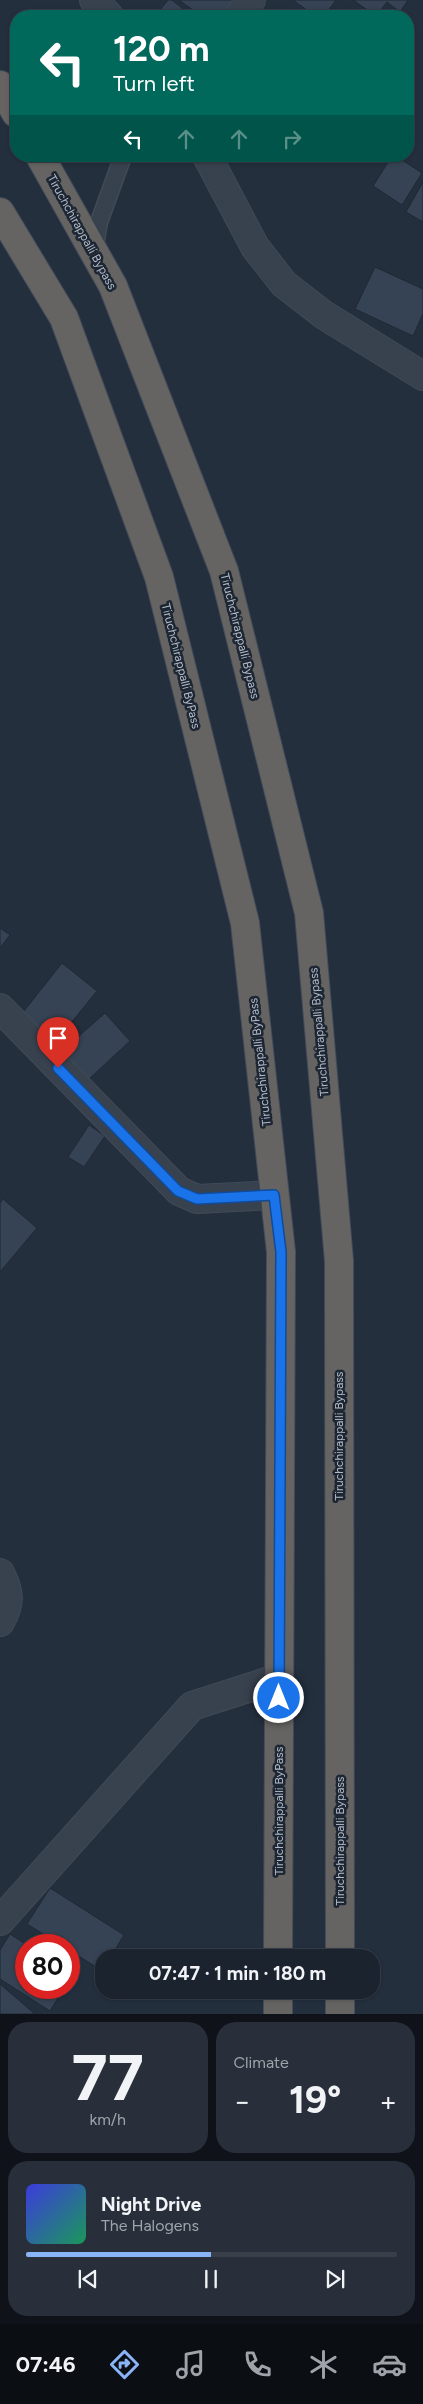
<!DOCTYPE html>
<html lang="en">
<head>
<meta charset="utf-8">
<style>
	body { margin:0; font-family:Figtree,sans-serif; background:#282f3a; color:#f1f3f6; height:100vh; display:flex; flex-direction:column; font-size:19px; white-space:nowrap }
	* { box-sizing:border-box; margin:0 }
	p { font-size:16px; color:#a0a4aa }
	.icon { flex:none; width:28px; height:28px; fill:none; stroke:currentColor; stroke-width:2; stroke-linecap:round; stroke-linejoin:round }
	.map { position:relative; height:2014px; overflow:hidden }
	.side { display:flex; flex-direction:column; gap:8px; padding:8px; background:#0f1319; flex:1 }
	.side>* { flex:none }
	.top-card { position:absolute; left:10px; top:10px; width:404px; height:152px; border-radius:20px; box-shadow:0 1px 4px #0004,0 0 0 1px #39404a; background:#00695c; color:#fff; overflow:hidden }
	.speed { position:absolute; left:15px; top:1934px; display:flex; gap:10px; font-size:25px; font-weight:700; text-align:center }
	.speed>* { display:grid; place-content:center; width:65px; height:65px; border-radius:50%; background:#1b232e; box-shadow:0 1px 4px #0004,0 0 0 1px #39404a; line-height:1 }
	.speed .limit { border:8px solid #d22; background:#fff; color:#111 }
	.pin { position:absolute; display:grid; place-items:center; width:42px; height:42px; color:#fff; margin:-51px -21px; border-radius:50% 50% 50% 0; rotate:-45deg; box-shadow:0 0 5px #0007 }
	.pin .icon { rotate:45deg }
	.me { position:absolute; width:55px; margin:-28px; rotate:0deg; stroke-linejoin:round; filter:drop-shadow(0 0 4px #0008) }
	.turn { display:flex; align-items:center; gap:18px; height:105px; padding:0 20px; font-size:22px }
	.turn .icon { width:65px; height:65px; stroke-width:2.5 }
	.turn b { display:block; font-size:35px; line-height:42px }
	.lanes { display:flex; align-items:center; height:48px; padding:0 20px; background:#0003; justify-content:center; gap:25px; direction:ltr }
	.lanes .off { opacity:.35 }
	.big { font-size:38px; font-weight:700; line-height:1.1 }
	.side .tile { flex:1; display:flex; flex-direction:column; justify-content:center; gap:8px; min-width:0; padding:0 18px; border-radius:20px; background:#282f3a }
	.side .dial { align-items:center; gap:0 }
	.dial b { font-size:65px; line-height:1 }
	.song { display:flex; align-items:center; gap:15px }
	.cover { width:60px; height:60px; border-radius:8px; background:linear-gradient(135deg,hsl(240 70% 55%),hsl(150 70% 35%)) }
	.played { height:5px; border-radius:2px; background:linear-gradient(90deg,#8ab4f8 50%,#39404a 50%) }
	.keys { display:flex; justify-content:space-around; direction:ltr }
	.heat { display:flex; justify-content:space-between; align-items:center; font-size:28px; direction:ltr }
	.side .tiles { flex:1; display:grid; gap:8px; grid-template-columns:1fr 1fr }
	.tile:last-child { grid-column:span 2 }
	.trip { position:absolute; left:95px; top:1949px; width:285px; height:50px; border-radius:20px; background:#1b232e; box-shadow:0 1px 4px #0004,0 0 0 1px #39404a; font-weight:700; line-height:50px; text-align:center }
	.tab-bar { display:flex; height:80px; justify-content:space-around; align-items:center; background:#0b0e12; color:#a0a4aa }
	.tab-bar .icon { width:35px; height:35px }
	.tab-bar .active { color:#8ab4f8 }
	.tab-bar b { font-size:22px; color:#f1f3f6 }
	.map>svg:first-child { display:block }
	.building { fill:#364354; stroke:#1f2835 }
	.lines { fill:none; stroke-linecap:round; stroke-linejoin:round }
	.service-casing { stroke:#414a57; stroke-width:19 }
	.minor-casing { stroke:#414a57; stroke-width:30 }
	.trunk-casing { stroke:#434c59; stroke-width:30 }
	.service { stroke:#38414e; stroke-width:16 }
	.minor { stroke:#38414e; stroke-width:28 }
	.trunk { stroke:#656462; stroke-width:28 }
	.route-casing { stroke:#114b97; stroke-width:12 }
	.route { stroke:#1a73e8; stroke-width:9 }
	.labels { text-anchor:middle; stroke-width:5; stroke-linejoin:round; paint-order:stroke }
	.street-label { font-size:12px; fill:#b4bcc9; stroke:#1d2633 }
</style>
</head>
<body>
<div class="map">
<svg width="423" height="2014" viewBox="0 0 423 2014">
	<rect width="100%" height="100%" fill="#242f3e"/>
	<path class="building" d="M168,0H172L192,16H155Z
		M179,0H236L224,16H201Z
		M293,0H336L324,16H315Z
		M353,0H408L400,12L387,2L376,16Z
		M392,156H396L422,173L402,205L373,186Z
		M423,182V222L406,212Z
		M375,267L423,289V314L413,336L355,309Z
		M0,928L10,935L0,948Z
		M62,963L97,991L54,1044L20,1016Z
		M105,1013L130,1041L88,1080L62,1051Z
		M89,1125L105,1136L84,1167L68,1157Z
		M3,1199L37,1228L0,1272V1203Z
		M50,1888L124,1935L110,1958H104L101,1970L69,1950V1945H61L27,1924Z
		M10,1934L27,1945L26,1988H64L50,2011L0,1979V1950Z
		M0,1984L35,2014H0Z"/>
	<g class="lines">
		<defs>
			<path id="service" d="M94,251L99,222L123,156"/>
			<path id="minor" d="M94,0L109,16
				M239,16L251,0
				M207,156L255,247L284,284L324,315L423,376
				M0,1008L179,1191L197,1199L274,1195
				M0,1573C10,1592 11,1603 0,1622
				M0,1921L192,1706L279,1678"/>
			<path id="trunk" d="M0,85L16,113
				M40,156L113,286L224,571L309,913L339,1261L340,1958
				M0,212L64,318L159,577L245,923L281,1252L278,1958
				M340,1990V2014
				M278,2014V1990"/>
		</defs>
		<use href="#service" class="service-casing"/>
		<use href="#minor" class="minor-casing"/>
		<use href="#trunk" class="trunk-casing"/>
		<use href="#service" class="service"/>
		<use href="#minor" class="minor"/>
		<use href="#trunk" class="trunk"/>
	</g>
	<g class="lines">
		<defs>
			<path id="route" d="M58,1068L178,1191L197,1199L274,1195L281,1252L279,1698"/>
		</defs>
		<use href="#route" class="route-casing"/>
		<use href="#route" class="route"/>
	</g>
	<g class="labels">
		<g class="street-label">
			<text transform="translate(82 232) rotate(61)" y="4">Tiruchchirappalli Bypass</text>
			<text transform="translate(240 636) rotate(76)" y="4">Tiruchchirappalli Bypass</text>
			<text transform="translate(181 666) rotate(76)" y="4">Tiruchchirappalli ByPass</text>
			<text transform="translate(319 1032) rotate(-95)" y="4">Tiruchchirappalli Bypass</text>
			<text transform="translate(260 1062) rotate(-96)" y="4">Tiruchchirappalli ByPass</text>
			<text transform="translate(339 1436) rotate(-90)" y="4">Tiruchchirappalli Bypass</text>
			<text transform="translate(279 1811) rotate(-90)" y="4">Tiruchchirappalli ByPass</text>
			<text transform="translate(340 1841) rotate(-90)" y="4">Tiruchchirappalli Bypass</text>
		</g>
	</g>
</svg>
<div class="speed"><div class="limit">80</div></div>
<div class="pin" style="left:58px;top:1068px;background:#d93025"><svg class="icon" aria-label="arrive" viewBox="0 0 24 24"><path d="M6 21V4h12l-3 4 3 4H6"/></svg></div>
<svg class="me" style="left:279px;top:1698px" viewBox="-20 -20 40 40"><circle r="17" fill="#1a73e8" stroke="#fff" stroke-width="3"/><path d="M0-11L8 9 0 5-8 9z" fill="#fff"/></svg>
<div class="trip">07:47 · 1 min · 180 m</div>
<div class="top-card">
<div class="turn"><svg class="icon" aria-label="left" viewBox="0 0 24 24"><path d="M17 20v-9H6M10 6l-5 5 5 5"/></svg><div><b>120 m</b>Turn left</div></div>
<div class="lanes"><svg class="icon" aria-label="left" viewBox="0 0 24 24"><path d="M17 20v-9H6M10 6l-5 5 5 5"/></svg><svg class="icon off" aria-label="ahead" viewBox="0 0 24 24"><path d="M12 20V5M6 11l6-6 6 6"/></svg><svg class="icon off" aria-label="ahead" viewBox="0 0 24 24"><path d="M12 20V5M6 11l6-6 6 6"/></svg><svg class="icon off" aria-label="right" viewBox="0 0 24 24"><path d="M7 20v-9h11M14 6l5 5-5 5"/></svg></div>
</div>
</div>
<section class="side">
<div class="tiles">
<div class="tile dial"><b>77</b><p>km/h</p></div>
<div class="tile"><p>Climate</p>
<div class="heat"><a>−</a><b class="big">19°</b><a>+</a></div>
</div>
<div class="tile">
<div class="song"><i class="cover"></i><div><b>Night Drive</b><p>The Halogens</p></div></div>
<div class="played"></div>
<div class="keys"><svg class="icon" aria-label="previous" viewBox="0 0 24 24"><path d="M18 5L8 12l10 7zM5 5v14"/></svg><svg class="icon" aria-label="pause" viewBox="0 0 24 24"><path d="M8 5v14M16 5v14"/></svg><svg class="icon" aria-label="next" viewBox="0 0 24 24"><path d="M6 5l10 7-10 7zM19 5v14"/></svg></div>
</div>
</div>
</section>
<nav class="tab-bar">
<b>07:46</b>
<svg class="icon active" aria-label="directions" viewBox="0 0 24 24"><path d="M12 3l9 9-9 9-9-9zM9 14v-3h6M13 9l2 2-2 2"/></svg>
<svg class="icon" aria-label="music" viewBox="0 0 24 24"><path d="M9 18V5l10-2v13"/><circle cx="6" cy="18" r="3"/><circle cx="16" cy="16" r="3"/></svg>
<svg class="icon" aria-label="phone" viewBox="0 0 24 24"><path d="M5 4h4l2 5-3 2q2 4 5 5l2-3 5 2v4C11 20 4 13 5 4z"/></svg>
<svg class="icon" aria-label="climate" viewBox="0 0 24 24"><path d="M12 3v18M4 7l16 10M4 17L20 7"/></svg>
<svg class="icon" aria-label="car" viewBox="0 0 24 24"><path d="M5 17H2v-5l4-1 3-4h7l3 4 3 1v5h-3M9 17h6M6 11h13"/><circle cx="7" cy="17" r="2"/><circle cx="17" cy="17" r="2"/></svg>
</nav>
</body>
</html>
